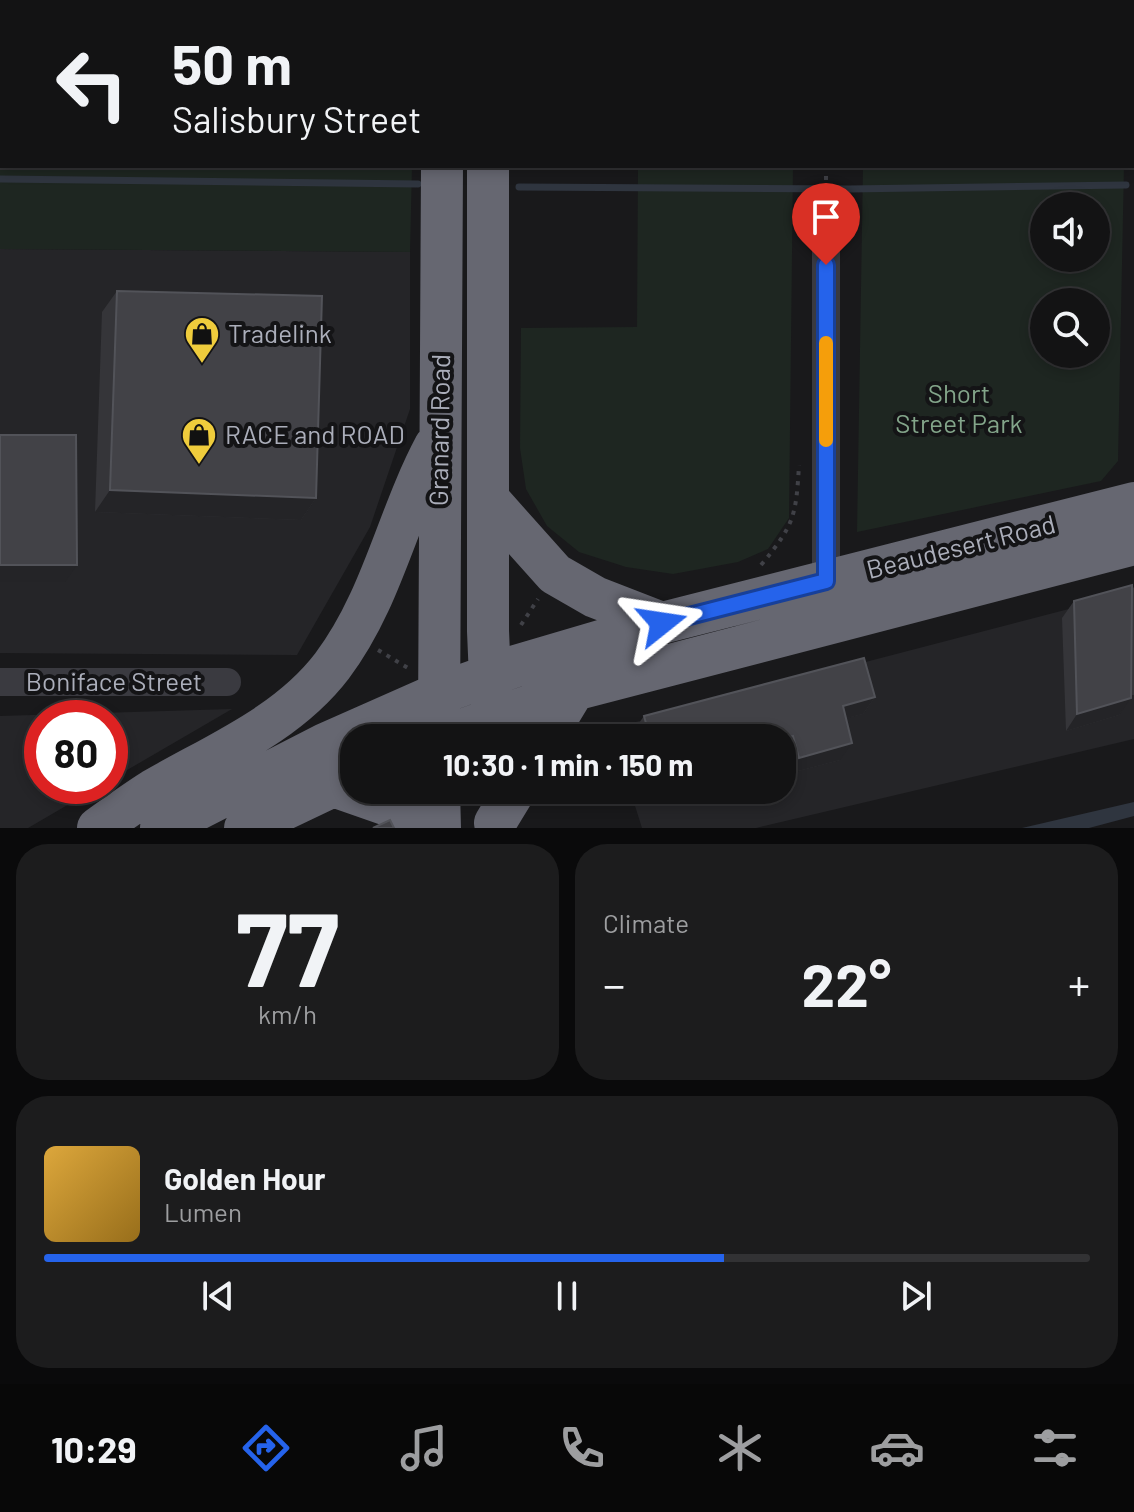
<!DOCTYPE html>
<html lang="en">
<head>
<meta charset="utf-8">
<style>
	body { margin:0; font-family:Barlow,sans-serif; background:#1c1c1d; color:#f1f3f6; height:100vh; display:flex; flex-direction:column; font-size:30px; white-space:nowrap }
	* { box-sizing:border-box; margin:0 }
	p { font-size:26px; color:#9d9ea0 }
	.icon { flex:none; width:44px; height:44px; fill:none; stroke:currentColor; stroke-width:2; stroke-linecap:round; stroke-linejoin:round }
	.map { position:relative; height:828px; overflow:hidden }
	.sheet { display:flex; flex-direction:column; gap:16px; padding:16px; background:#0a0a0b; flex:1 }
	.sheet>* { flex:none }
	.top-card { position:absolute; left:0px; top:0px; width:1134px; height:168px; box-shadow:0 4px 12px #0003,0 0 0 2px #323234; background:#131314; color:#f1f3f6; overflow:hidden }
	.tools { position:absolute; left:1030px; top:192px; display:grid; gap:16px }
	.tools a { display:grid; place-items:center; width:80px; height:80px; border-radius:50%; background:#131314; box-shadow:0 4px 12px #0003,0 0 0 2px #323234; font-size:40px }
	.speed { position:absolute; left:24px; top:700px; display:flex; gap:16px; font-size:40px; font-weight:700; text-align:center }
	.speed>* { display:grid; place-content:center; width:104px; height:104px; border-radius:50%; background:#131314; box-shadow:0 4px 12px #0003,0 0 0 2px #323234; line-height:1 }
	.speed .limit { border:12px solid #d22; background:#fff; color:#111 }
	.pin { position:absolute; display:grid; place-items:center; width:68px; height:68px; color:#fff; margin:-82px -34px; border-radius:50% 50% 50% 0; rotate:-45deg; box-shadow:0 0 8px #0007 }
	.pin .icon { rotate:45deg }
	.me { position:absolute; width:88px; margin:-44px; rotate:75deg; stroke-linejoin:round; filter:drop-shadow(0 0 6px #0008) }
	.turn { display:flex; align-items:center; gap:28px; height:168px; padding:0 40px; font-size:36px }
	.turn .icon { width:104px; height:104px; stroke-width:2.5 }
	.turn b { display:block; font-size:56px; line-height:68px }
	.big { font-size:60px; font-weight:700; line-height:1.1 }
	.sheet .widget { flex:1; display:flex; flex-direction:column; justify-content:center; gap:12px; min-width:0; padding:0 28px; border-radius:32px; background:#1c1c1d }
	.sheet .dial { align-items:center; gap:0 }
	.dial b { font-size:104px; line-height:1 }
	.song { display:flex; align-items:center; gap:24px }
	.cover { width:96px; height:96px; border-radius:12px; background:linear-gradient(135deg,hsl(40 70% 55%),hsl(40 70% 35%)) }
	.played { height:8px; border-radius:4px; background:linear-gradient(90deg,#2563eb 65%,#323234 65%) }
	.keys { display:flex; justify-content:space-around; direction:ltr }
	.heat { display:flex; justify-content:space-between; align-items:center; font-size:44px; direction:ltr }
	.sheet .tiles { flex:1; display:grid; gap:16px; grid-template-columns:1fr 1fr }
	.widget:last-child { grid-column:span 2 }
	.trip { position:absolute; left:340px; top:724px; width:456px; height:80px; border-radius:32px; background:#131314; box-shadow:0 4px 12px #0003,0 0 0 2px #323234; font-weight:700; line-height:80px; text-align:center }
	.tabs { display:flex; height:128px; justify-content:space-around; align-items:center; background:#080808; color:#9d9ea0 }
	.tabs .icon { width:56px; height:56px }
	.tabs .on { color:#2563eb }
	.tabs b { font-size:36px; color:#f1f3f6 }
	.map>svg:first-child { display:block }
	.built { fill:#252528 }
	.green { fill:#1e2621; fill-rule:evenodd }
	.water { fill:#2f353f }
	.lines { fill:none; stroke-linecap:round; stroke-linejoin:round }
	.stream { stroke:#2f353f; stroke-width:7 }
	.path { stroke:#404147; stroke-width:4; stroke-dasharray:4 6; stroke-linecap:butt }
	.minor { stroke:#3a3a40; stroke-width:28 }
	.highway { stroke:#666771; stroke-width:42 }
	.wall { fill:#353539 }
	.shaded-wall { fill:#242427 }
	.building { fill:#424247; stroke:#525359; stroke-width:2 }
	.route-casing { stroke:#184099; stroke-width:20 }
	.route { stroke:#2563eb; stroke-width:14 }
	.slow { stroke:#f59e0b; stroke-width:14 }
	.labels { text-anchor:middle; stroke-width:8; stroke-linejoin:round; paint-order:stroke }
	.poi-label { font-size:26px; fill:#abaeba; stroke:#141416; text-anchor:start }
	.park-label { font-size:26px; fill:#83a58a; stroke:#141416 }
	.street-label { font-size:26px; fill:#abaeba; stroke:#141416 }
</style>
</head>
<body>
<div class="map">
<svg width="1134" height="828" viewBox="0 0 1134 828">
	<rect width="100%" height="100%" fill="#19191b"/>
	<path class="built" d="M0,249L410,252V409L370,527L297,655L0,653Z
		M1134,592V739L756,828H642L630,790H782V738H613L609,729Z
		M232,709L110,780V718H42V786H100L28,828H0V716Z"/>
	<path class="green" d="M0,1L79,2H2V166H412L410,252L0,249Z
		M638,166H793L789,518L768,549L738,562L673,574L626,567L579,552L547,526L526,489L520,448L521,328L637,327Z
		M863,166H1124L1118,461L1101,481L857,532ZM1096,206V258H1044V206ZM1044,302H1096V354H1044Z"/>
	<path class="water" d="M1134,802V816L1089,828H1022Z"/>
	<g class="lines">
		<path class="stream" d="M0,179L418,184
			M519,187L849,189L1126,185"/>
		<path class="path" d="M1115,2V0
			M826,166V180
			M761,565C794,525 796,517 799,465
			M521,625L538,599
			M378,650L408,668"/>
		<path class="minor" d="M827,2V0
			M826,203V598
			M0,682H227"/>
		<path class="highway" d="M443,2V0
			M488,2V0
			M488,166V631L491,701
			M488,499L555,574L595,597L662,623
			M439,721L442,166
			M440,738L574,690L1134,544
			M545,738L574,690
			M333,786L396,808L417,828
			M439,790L440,828
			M495,823L515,790
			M98,828C116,815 134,802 153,790C215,754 287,725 332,666C382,600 397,517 435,446
			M161,828L325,744L438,694L516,666L662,623L1134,503
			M245,828L354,776"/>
	</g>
	<path class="wall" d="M117,291L316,498L301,520L95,512L102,312Z
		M1134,587V695H1131L1119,715L1066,731L1062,618L1074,601L1132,589Z
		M875,697L863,714L846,718L840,760L787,774L782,755V738H633L632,733L644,716Z
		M648,790H696L652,803Z
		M710,790H742L713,799Z"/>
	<path class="shaded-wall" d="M110,490L316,498L301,520L95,512Z
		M0,565H77L65,582H0Z
		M875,697L863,714L831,722L843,706Z
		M1131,698L1119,715L1066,731L1077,714Z
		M793,736L782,752V739Z
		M852,743L840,760L787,774L799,758Z
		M661,790H696L652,803Z
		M720,790H742L713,799Z"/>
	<path class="building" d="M266,0H289V2H266Z
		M117,291L322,296L316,498L110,490Z
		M0,435H76L77,565H0Z
		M1132,585L1131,698L1077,714L1074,601Z
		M864,658L875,697L843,706L852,743L799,758L793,736L782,739V738H650L644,716Z
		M390,820L394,828H373Z"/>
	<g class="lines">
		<defs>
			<path id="route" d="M662,623L826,581V265"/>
		</defs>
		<use href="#route" class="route-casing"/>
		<use href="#route" class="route"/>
		<path class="slow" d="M826,440V343"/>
	</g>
	<defs>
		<symbol id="shop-pin" viewBox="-11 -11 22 30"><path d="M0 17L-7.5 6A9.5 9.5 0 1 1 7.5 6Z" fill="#efcc3c" stroke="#141416"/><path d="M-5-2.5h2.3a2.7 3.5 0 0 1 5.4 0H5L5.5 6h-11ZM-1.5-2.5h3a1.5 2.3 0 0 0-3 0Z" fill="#111"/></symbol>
	</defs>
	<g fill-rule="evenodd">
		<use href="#shop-pin" x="182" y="314" width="40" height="54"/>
		<use href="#shop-pin" x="179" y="415" width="40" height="54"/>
	</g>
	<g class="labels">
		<g class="poi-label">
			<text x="228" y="343">Tradelink</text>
			<text x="225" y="444">RACE and ROAD</text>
		</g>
		<g class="park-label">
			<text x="959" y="403">Short<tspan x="959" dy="30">Street Park</tspan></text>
		</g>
		<g class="street-label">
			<text transform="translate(440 430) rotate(-89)" y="9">Granard Road</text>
			<text transform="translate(961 547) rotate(-14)" y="9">Beaudesert Road</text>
			<text x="114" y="691">Boniface Street</text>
		</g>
	</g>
</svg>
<div class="tools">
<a><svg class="icon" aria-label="sound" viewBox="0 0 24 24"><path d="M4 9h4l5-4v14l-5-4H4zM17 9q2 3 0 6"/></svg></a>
<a><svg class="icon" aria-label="search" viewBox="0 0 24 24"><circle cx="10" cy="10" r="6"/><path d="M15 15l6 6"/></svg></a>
</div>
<div class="speed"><div class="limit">80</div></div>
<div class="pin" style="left:826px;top:265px;background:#d93025"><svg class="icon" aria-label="arrive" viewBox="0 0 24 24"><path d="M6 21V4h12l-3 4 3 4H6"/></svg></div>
<svg class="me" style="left:662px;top:623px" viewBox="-20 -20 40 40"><path d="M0-17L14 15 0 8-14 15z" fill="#2563eb" stroke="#fff" stroke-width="4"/></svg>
<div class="trip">10:30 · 1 min · 150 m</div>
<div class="top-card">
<div class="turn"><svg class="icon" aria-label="left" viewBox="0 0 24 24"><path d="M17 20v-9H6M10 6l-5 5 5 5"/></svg><div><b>50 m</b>Salisbury Street</div></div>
</div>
</div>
<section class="sheet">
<div class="tiles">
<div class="widget dial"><b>77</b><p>km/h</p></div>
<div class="widget"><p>Climate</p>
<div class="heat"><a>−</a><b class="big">22°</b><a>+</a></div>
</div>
<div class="widget">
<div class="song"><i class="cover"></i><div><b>Golden Hour</b><p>Lumen</p></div></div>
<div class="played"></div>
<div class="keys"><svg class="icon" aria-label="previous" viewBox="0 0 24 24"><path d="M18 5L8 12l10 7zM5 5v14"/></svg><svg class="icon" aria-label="pause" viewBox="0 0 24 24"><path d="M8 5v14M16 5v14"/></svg><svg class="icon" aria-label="next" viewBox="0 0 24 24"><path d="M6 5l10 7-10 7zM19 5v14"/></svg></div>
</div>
</div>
</section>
<nav class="tabs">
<b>10:29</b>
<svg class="icon on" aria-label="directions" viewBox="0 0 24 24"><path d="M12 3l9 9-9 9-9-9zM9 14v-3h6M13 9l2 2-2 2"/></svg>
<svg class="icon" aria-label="music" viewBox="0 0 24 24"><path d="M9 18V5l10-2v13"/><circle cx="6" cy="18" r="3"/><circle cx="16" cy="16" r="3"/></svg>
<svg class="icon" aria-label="phone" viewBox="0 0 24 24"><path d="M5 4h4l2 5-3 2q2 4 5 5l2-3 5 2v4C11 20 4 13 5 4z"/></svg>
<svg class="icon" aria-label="climate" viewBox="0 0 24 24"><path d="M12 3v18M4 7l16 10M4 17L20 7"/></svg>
<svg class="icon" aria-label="car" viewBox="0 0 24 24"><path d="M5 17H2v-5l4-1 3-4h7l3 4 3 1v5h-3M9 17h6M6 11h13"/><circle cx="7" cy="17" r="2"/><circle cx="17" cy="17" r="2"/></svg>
<svg class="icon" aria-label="filters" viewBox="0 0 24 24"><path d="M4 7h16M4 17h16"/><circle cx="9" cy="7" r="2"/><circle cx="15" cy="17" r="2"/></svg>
</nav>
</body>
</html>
